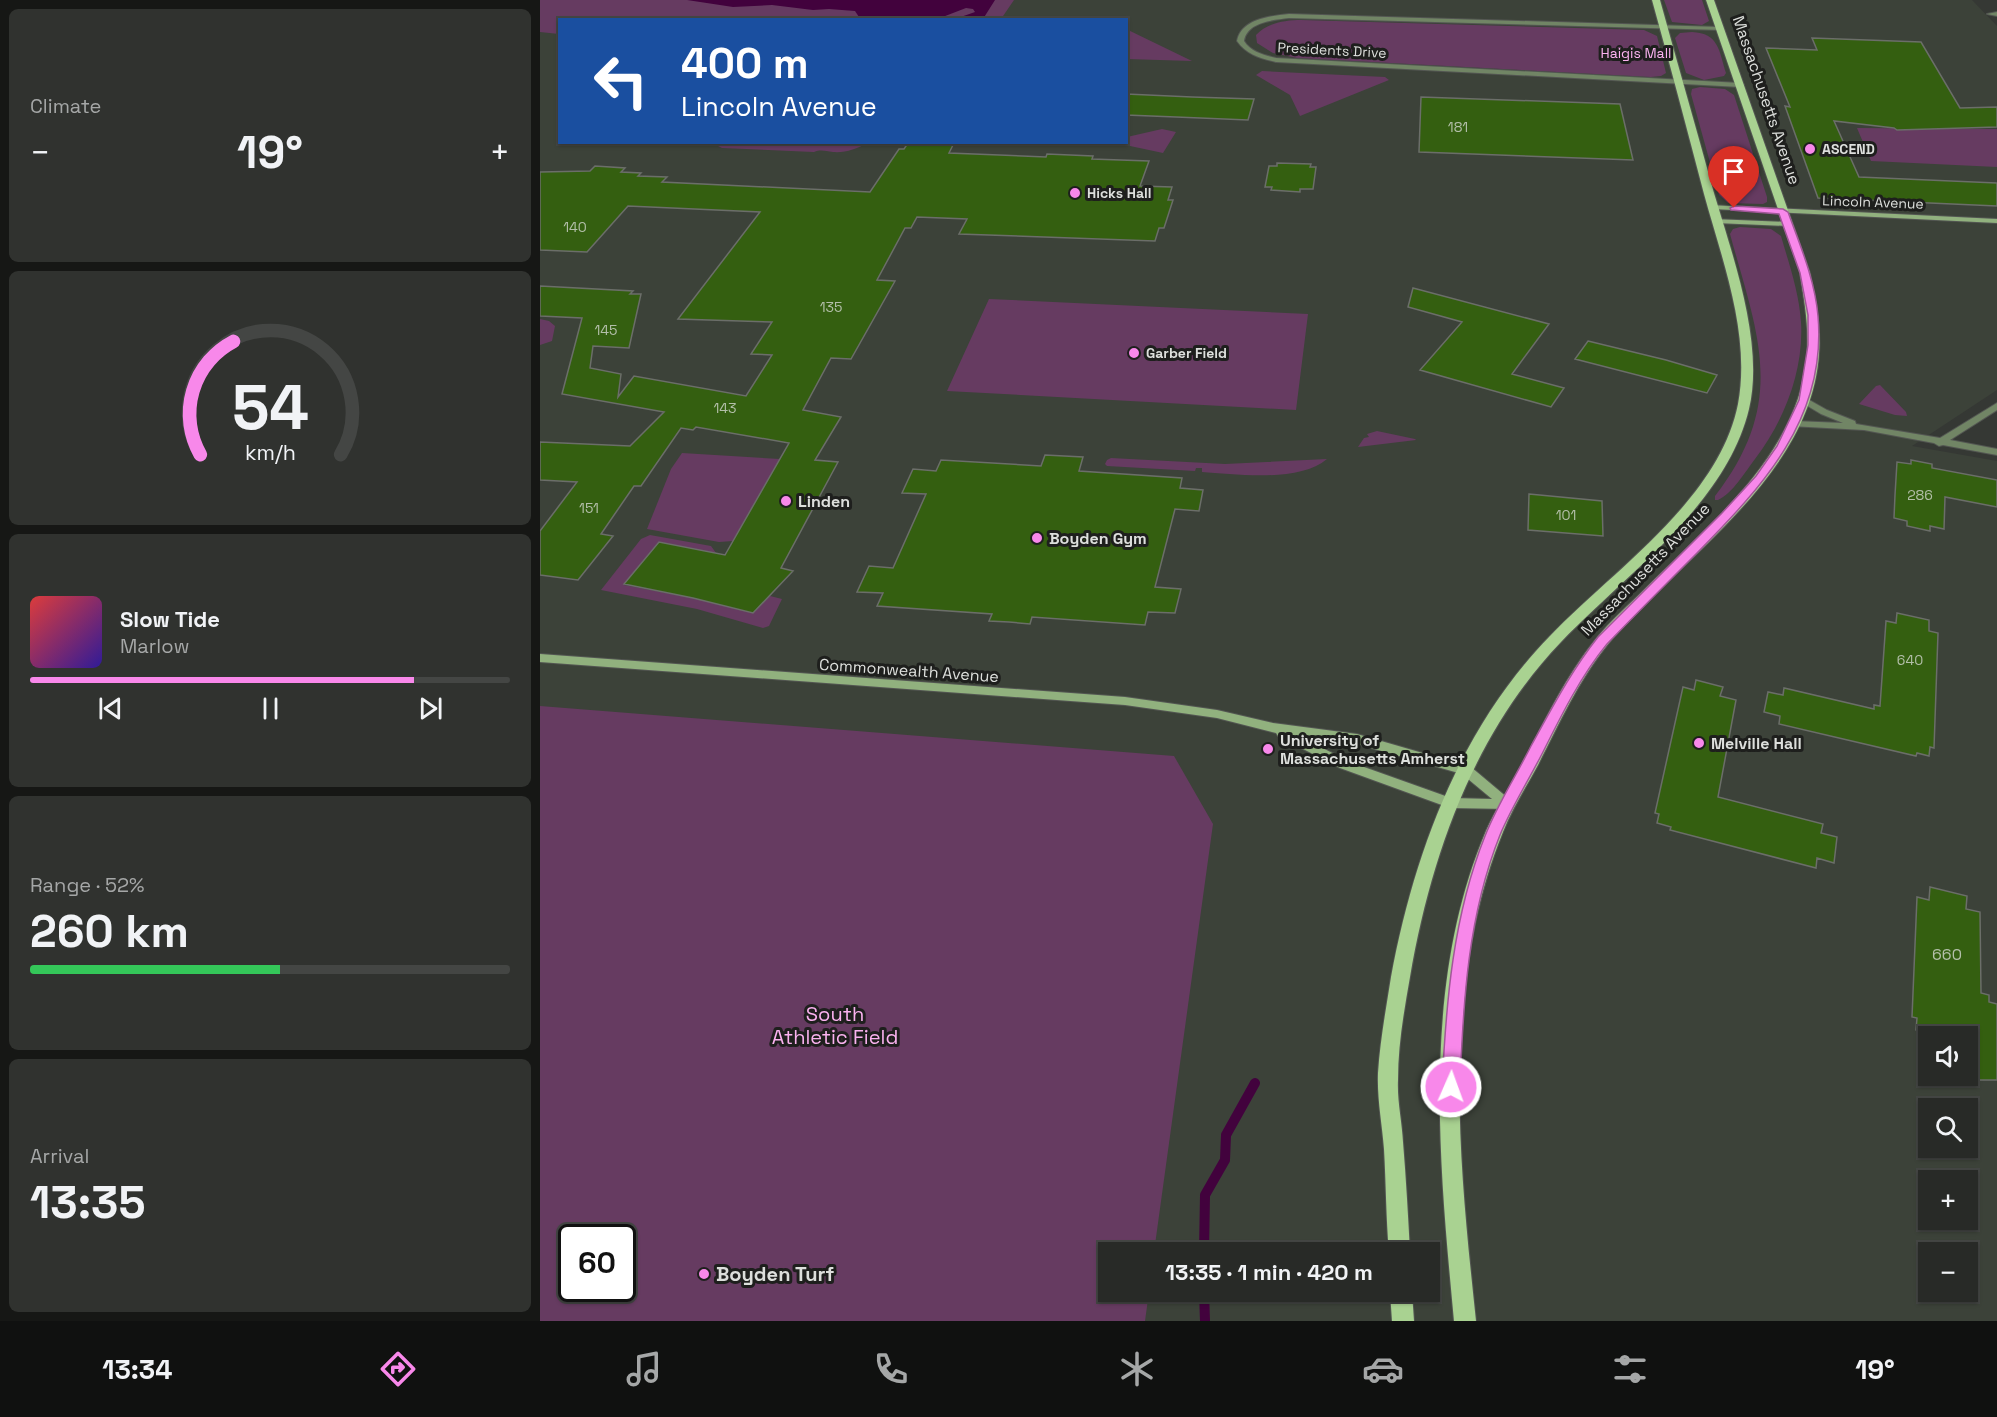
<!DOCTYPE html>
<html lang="en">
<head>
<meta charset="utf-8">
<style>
	body { margin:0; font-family:"Space Grotesk",sans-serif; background:#30322f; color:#f1f3f6; height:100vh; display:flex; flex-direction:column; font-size:22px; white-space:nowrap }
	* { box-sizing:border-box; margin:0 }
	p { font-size:20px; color:#a5a7a7 }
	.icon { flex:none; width:33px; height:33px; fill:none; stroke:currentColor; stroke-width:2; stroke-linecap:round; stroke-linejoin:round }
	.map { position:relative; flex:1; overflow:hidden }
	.sheet { display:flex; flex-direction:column; gap:9px; padding:9px; background:#161715; width:540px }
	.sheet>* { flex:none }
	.top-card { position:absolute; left:18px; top:18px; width:570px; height:126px; border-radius:0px; box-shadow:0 2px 4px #0004,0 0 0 2px #444644; background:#1a4fa0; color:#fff; overflow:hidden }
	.buttons { position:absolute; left:1378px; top:1026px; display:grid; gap:12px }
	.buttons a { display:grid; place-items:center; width:60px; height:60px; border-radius:0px; background:#282a27; box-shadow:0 2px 4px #0004,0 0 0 2px #444644; font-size:30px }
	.speed { position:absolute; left:18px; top:1224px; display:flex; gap:12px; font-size:30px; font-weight:700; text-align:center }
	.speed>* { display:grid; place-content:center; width:78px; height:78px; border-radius:50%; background:#282a27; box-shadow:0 2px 4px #0004,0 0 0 2px #444644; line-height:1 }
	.speed .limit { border:3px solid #111; border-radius:9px; background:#fff; color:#111 }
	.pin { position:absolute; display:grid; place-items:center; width:51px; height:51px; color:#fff; margin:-62px -26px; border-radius:50% 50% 50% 0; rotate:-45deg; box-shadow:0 0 6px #0007 }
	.pin .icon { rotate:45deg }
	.me { position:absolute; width:66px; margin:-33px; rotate:2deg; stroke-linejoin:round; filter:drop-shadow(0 0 4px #0008) }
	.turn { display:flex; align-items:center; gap:21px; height:126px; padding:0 24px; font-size:27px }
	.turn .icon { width:78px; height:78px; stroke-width:2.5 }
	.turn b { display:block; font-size:42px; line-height:51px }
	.big { font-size:45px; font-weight:800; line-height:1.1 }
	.sheet .widget { flex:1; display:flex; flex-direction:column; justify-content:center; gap:9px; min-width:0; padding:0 21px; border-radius:9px; background:#30322f }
	.sheet .dial { align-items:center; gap:0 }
	.dial svg { height:156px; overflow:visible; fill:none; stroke:#444644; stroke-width:7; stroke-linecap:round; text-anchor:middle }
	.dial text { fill:#f1f3f6; stroke:none }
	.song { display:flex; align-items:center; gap:18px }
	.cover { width:72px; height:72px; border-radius:9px; background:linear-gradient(135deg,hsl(0 70% 55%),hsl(250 70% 35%)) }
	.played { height:6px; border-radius:3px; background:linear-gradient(90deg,#f888ea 80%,#444644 80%) }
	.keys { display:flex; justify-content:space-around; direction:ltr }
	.heat { display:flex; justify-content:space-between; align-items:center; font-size:33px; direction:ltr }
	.charge { height:9px; border-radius:4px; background:linear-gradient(90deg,#34c759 52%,#444644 0) }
	.trip { position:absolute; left:558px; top:1242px; width:342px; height:60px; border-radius:0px; background:#282a27; box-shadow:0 2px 4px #0004,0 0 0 2px #444644; font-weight:800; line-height:60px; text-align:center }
	.menu { display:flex; height:96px; justify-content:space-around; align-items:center; background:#101110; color:#a5a7a7 }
	.menu .icon { width:42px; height:42px }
	.menu .on { color:#f888ea }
	.menu b { font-size:27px; color:#f1f3f6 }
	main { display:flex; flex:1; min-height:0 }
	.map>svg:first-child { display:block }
	.built { fill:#3c4239; fill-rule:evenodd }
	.green { fill:#663b61; fill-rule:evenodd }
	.water { fill:#42023d }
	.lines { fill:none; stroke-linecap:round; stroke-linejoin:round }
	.stream { stroke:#42023d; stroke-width:10 }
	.building { fill:#345f10; stroke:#6b6e69; stroke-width:1.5 }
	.street-casing { stroke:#535652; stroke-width:2 }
	.secondary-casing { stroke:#535652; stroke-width:2 }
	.primary-casing { stroke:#535652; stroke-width:2 }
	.street { fill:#718565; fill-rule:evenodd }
	.secondary { fill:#91b17e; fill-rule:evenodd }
	.primary { fill:#a9d291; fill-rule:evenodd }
	.route { fill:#f888ea; stroke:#a15898; stroke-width:1.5 }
	.poi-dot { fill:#f888ea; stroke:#1e1f1d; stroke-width:2 }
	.labels { text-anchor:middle; stroke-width:6; stroke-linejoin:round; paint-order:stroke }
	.far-street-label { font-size:14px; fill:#dddfdc; stroke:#1e1f1d }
	.far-park-label { font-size:14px; fill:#fbb2f0; stroke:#1e1f1d }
	.number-label { font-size:14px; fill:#b3bfa9 }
	.far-poi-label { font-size:14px; font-weight:bold; fill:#dddfdc; stroke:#1e1f1d; text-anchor:start }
	.street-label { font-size:16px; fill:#dddfdc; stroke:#1e1f1d }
	.poi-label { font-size:16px; font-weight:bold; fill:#dddfdc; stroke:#1e1f1d; text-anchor:start }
	.near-number-label { font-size:16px; fill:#b3bfa9 }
	.near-park-label { font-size:20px; fill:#fbb2f0; stroke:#1e1f1d }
	.near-poi-label { font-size:20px; font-weight:bold; fill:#dddfdc; stroke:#1e1f1d; text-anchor:start }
</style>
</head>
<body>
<main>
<section class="sheet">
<div class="widget"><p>Climate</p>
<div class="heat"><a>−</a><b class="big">19°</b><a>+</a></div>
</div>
<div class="widget dial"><svg viewBox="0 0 100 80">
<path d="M14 69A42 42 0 1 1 86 69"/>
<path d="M14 69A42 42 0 0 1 31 11" stroke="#f888ea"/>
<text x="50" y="56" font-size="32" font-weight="700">54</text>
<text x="50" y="72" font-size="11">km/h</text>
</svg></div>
<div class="widget">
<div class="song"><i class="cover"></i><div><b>Slow Tide</b><p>Marlow</p></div></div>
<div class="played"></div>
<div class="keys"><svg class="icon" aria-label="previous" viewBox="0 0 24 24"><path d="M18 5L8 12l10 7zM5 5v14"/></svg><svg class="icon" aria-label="pause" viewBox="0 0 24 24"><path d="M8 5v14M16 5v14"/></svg><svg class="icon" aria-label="next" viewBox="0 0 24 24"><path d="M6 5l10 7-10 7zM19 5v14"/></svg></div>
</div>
<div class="widget"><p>Range · 52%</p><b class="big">260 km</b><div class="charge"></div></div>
<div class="widget"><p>Arrival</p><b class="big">13:35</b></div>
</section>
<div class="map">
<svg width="1457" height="1321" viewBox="0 0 1457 1321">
	<rect width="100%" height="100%" fill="#353834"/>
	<path class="built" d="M0,0H1432L1457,26V390L1372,446L1457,461V1321H0ZM20,20H586V142H20ZM1389,1036H1428V1076H1389ZM1389,1108H1428V1148H1389ZM1389,1180H1428V1220H1389ZM32,1238H82V1288H32ZM568,1252H890V1292H568ZM1389,1252H1428V1292H1389Z"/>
	<path class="green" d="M0,0H474L461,19L20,20L19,34L0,32Z
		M1124,0H1162L1169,21L1162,25L1132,22Z
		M761,20L1104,30L1117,36L1126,73L1121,76L1111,77L757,58L733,53L717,43L716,35C727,23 745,20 761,20Z
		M586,29L652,61L587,59Z
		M1152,32C1179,33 1179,51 1186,73L1184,76L1164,80L1146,73L1135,38L1140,33Z
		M722,71L845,77L849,80L760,116L750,95L716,75Z
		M1160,87L1185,89L1194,95L1227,197V202L1223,204L1188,203L1179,195L1151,94L1152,89Z
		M1317,128L1457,129V167L1331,161Z
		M622,129L636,132L623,153L576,143L586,142L587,137Z
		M180,142H327V143C317,149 305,153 293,152C285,151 281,149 274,152L182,148L178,146Z
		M1200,227L1231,229L1241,236C1249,264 1259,292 1261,322C1264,371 1244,421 1215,459C1205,472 1193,493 1178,500H1175V496C1248,401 1218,336 1190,234L1193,229Z
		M449,299L768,314L756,410L407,391Z
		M0,319L9,321L15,326L12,341L0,345Z
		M1340,385L1366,412L1367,416L1355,415L1319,404L1336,386Z
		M837,431L875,439L876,440L818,447L824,438L829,437L827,434Z
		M142,453L240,459L193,541L179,542L107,529L131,469Z
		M571,458L685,464L787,459C759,483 696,474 662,472V468H656L655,471L567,466L565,464L567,460Z
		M110,535L171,546L176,553L119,543L84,585L153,598L213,613L230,596L242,599L229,626L223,628L157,609L61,590L101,539Z
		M0,706L634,756L673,824L614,1252H568V1292H609L605,1321H0ZM32,1238H82V1288H32Z"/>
	<path class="water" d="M147,0H455L443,19H415L435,12L433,9L426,8L400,18L402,19L341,20L319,17L315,11L289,9L273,10L232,5L193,7Z"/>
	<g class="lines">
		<path class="stream" d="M664,1252L665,1195L685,1160L686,1135L715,1083
			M664,1292L665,1321"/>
	</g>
	<path class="building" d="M1272,38L1381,42L1420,108L1457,107V127L1357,130L1354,128L1294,121L1319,177L1457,183V206L1278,198L1245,106L1250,107L1226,48L1277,50Z
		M586,94L652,97L714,99L708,120L636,117L586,115Z
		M881,97L1080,104L1093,160L879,152Z
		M368,143L413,145L409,153L506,157L507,154L553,156L552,159L609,161L600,186L632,187L628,200H633L624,228H619L615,241L419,234L427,219L377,217L371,228H365L337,280L355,281L311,359L291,358L263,410L301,417L275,460L298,462L241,568L253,571L213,613L153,598L84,584L119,542L185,555L249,443L156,427L153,430L141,428L101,486H94L61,534L73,536L38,580L0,575V531L37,482L0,480V442L90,446L124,412L22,394L42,318L0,316V286L93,291L90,294H101L89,348L53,346L50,368L81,374L78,397L94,376L206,396L232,355L211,354L232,322L138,319L220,212L88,206L47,252L0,250V172L50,171L55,166L85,168L81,172L101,173L98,176L127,177L122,182L330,192L359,149H364Z
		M737,163L771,164L770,167H776L773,189H760V192L731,190L732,187H725L729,166H737Z
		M873,288L1009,324L972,374L1024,388L1011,407L880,370L922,322L868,307Z
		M1048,341L1126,360L1177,375L1167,393L1035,359Z
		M505,455L543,457L539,471L642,478L640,488L663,490L659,511L635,509L615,587L641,589L635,613L608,612L605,625L492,617L490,624L469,622L449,621L452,614L337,606L343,593L317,592L329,566L353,568L386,494L362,493L373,469L396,471L401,460L501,466Z
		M1371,460L1392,464V468L1457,480V507L1405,497L1404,529L1390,526V531L1367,526V521L1354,518L1355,495L1357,462L1371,464Z
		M989,494L1062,501L1063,536L988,530Z
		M1357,613L1389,620V631L1398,633L1394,748L1390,747L1389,756L1377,753L1376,756L1239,724L1240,716L1224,712L1228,692L1243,695L1244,688L1334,709V705L1340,706L1346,621L1356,623Z
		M1156,680L1183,687L1180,696L1196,700L1178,797L1283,824L1281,833L1297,837L1294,863L1277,858L1276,868L1130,830L1131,827L1117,823L1119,814L1115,813L1143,687L1154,690Z
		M1390,887L1427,896L1426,909L1440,912L1441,993L1449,995V1002L1457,1004V1080H1439L1437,1036H1398L1376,1030L1377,1018L1372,1017L1377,897L1389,900Z"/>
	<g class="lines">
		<defs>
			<path id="street" d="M1457,12V16L1447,14Z
				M749,14L1180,27L1183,29L1182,30L749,18C733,20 707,22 704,41C711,52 724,55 736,58L1200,83L1204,85L1200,87L736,62C720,58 707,55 697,41C701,19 730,16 749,14Z
				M1264,397L1287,410L1315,421L1316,424L1400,438L1457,403V410L1410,440L1457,449V455L1403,445L1399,446L1394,443L1324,430L1250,426V422L1254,421L1303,423L1281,414L1261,402L1259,400Z"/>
			<path id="secondary" d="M1169,205L1457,219V223L1172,209H1169Z
				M1173,219L1248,222L1252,224L1248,226L1176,223L1172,221Z
				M0,654L585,697L677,710L733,723L817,734L931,767L975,804L973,808L968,809L910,808L800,768L738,736L736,733L677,718L585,705L0,662ZM759,736L817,744L922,774L952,799L911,798L810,762Z"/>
			<path id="primary" d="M1112,0H1120C1137,62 1155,124 1172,186C1191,252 1225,341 1209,409C1186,505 1086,574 1021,642C934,733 891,855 870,977C864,1011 858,1045 858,1080C857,1101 862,1121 863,1142C866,1178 868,1215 870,1252H849C846,1218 846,1183 844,1149C842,1123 837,1099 838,1073C840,1041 846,1009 851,977C874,853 920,729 1009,637C1073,570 1179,500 1198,404C1211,334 1182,260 1164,194C1147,129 1130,65 1112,0Z
				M1166,0H1174L1270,273C1275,300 1281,326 1279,354C1271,477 1139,558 1068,644C1038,681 1019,724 998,765C986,787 972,809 963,832C900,986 919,1160 936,1321H914C899,1160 881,984 946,831C956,808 971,787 982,764C1005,721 1025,677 1056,639C1070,621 1089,605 1105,589C1170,524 1260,453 1267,354C1269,326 1264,300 1260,273Z
				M850,1292H872L874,1321H852Z"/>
		</defs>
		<use href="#street" class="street-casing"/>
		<use href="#secondary" class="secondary-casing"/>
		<use href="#primary" class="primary-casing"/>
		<use href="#street" class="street"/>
		<use href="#secondary" class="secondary"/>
		<use href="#primary" class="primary"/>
	</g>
	<path class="route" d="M1194,206L1243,209L1248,212C1260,245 1275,280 1278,316C1287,418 1223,486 1157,553C1127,583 1097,613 1067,644C1041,676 1023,712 1004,750C990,778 972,806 960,835C928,915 923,1002 920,1087L917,1093L911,1095L904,1093L902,1087C906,1002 913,916 945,836C957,805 976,776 991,746C1012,708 1031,671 1058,637L1182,513L1216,476L1237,446L1259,400L1268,345V315L1260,273L1239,214L1191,210L1190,208Z"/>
	<g class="poi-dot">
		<circle cx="1270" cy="149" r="6"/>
		<circle cx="535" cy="193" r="6"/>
		<circle cx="594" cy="353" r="6"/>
		<circle cx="246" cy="501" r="6"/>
		<circle cx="497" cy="538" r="6"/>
		<circle cx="1159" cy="743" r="6"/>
		<circle cx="728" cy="749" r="6"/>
		<circle cx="164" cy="1274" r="6"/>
	</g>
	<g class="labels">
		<g class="far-street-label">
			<text transform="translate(792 50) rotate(3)" y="5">Presidents Drive</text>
			<text transform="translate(1333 202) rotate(2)" y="5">Lincoln Avenue</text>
		</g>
		<g class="far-park-label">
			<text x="1096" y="58">Haigis Mall</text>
		</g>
		<g class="number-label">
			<text x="918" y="132">181</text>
			<text x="35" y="232">140</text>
			<text x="291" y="312">135</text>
			<text x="66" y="335">145</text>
			<text x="185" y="413">143</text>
			<text x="1380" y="500">286</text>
			<text x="49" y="513">151</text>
			<text x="1026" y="520">101</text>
			<text x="1370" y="665">640</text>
		</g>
		<g class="far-poi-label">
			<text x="1282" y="154">ASCEND</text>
			<text x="547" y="198">Hicks Hall</text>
			<text x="606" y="358">Garber Field</text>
		</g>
		<g class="street-label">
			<text transform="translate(1227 100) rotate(71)" y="6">Massachusetts Avenue</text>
			<text transform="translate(1105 569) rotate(-46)" y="6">Massachusetts Avenue</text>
			<text transform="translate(369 670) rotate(4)" y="6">Commonwealth Avenue</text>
		</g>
		<g class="poi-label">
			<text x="258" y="507">Linden</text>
			<text x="509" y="544">Boyden Gym</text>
			<text x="740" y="746">University of<tspan x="740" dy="18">Massachusetts Amherst</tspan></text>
			<text x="1171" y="749">Melville Hall</text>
		</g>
		<g class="near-number-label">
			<text x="1407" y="960">660</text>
		</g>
		<g class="near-park-label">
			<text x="295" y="1021">South<tspan x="295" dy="23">Athletic Field</tspan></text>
		</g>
		<g class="near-poi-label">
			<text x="176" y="1281">Boyden Turf</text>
		</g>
	</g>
</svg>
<div class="buttons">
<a><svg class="icon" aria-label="sound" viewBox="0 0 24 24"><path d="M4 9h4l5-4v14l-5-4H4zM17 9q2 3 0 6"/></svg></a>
<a><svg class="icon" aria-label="search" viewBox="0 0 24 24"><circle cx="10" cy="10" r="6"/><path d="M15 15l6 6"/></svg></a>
<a>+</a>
<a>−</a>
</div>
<div class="speed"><div class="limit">60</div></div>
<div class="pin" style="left:1194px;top:208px;background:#d93025"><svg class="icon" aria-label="arrive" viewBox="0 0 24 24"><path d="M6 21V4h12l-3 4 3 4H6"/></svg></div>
<svg class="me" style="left:911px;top:1087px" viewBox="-20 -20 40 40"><circle r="17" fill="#f888ea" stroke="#fff" stroke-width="3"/><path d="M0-11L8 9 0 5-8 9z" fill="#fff"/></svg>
<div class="trip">13:35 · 1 min · 420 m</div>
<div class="top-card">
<div class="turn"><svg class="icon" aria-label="left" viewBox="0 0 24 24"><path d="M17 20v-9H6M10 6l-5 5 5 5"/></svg><div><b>400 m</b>Lincoln Avenue</div></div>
</div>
</div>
</main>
<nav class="menu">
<b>13:34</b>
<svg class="icon on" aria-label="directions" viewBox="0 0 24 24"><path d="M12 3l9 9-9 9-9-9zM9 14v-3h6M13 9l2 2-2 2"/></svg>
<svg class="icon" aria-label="music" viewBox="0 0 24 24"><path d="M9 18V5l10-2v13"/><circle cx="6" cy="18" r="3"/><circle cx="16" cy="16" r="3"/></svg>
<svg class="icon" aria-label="phone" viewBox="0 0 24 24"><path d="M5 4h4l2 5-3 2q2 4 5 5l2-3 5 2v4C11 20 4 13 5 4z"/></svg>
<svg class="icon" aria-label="climate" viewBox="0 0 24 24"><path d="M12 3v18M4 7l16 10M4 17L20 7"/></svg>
<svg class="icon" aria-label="car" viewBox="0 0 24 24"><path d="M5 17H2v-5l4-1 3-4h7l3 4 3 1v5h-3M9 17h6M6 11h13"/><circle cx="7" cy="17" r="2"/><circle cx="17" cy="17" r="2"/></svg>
<svg class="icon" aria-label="filters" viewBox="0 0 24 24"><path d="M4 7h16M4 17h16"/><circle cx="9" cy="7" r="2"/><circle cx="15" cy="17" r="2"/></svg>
<b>19°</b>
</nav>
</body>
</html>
